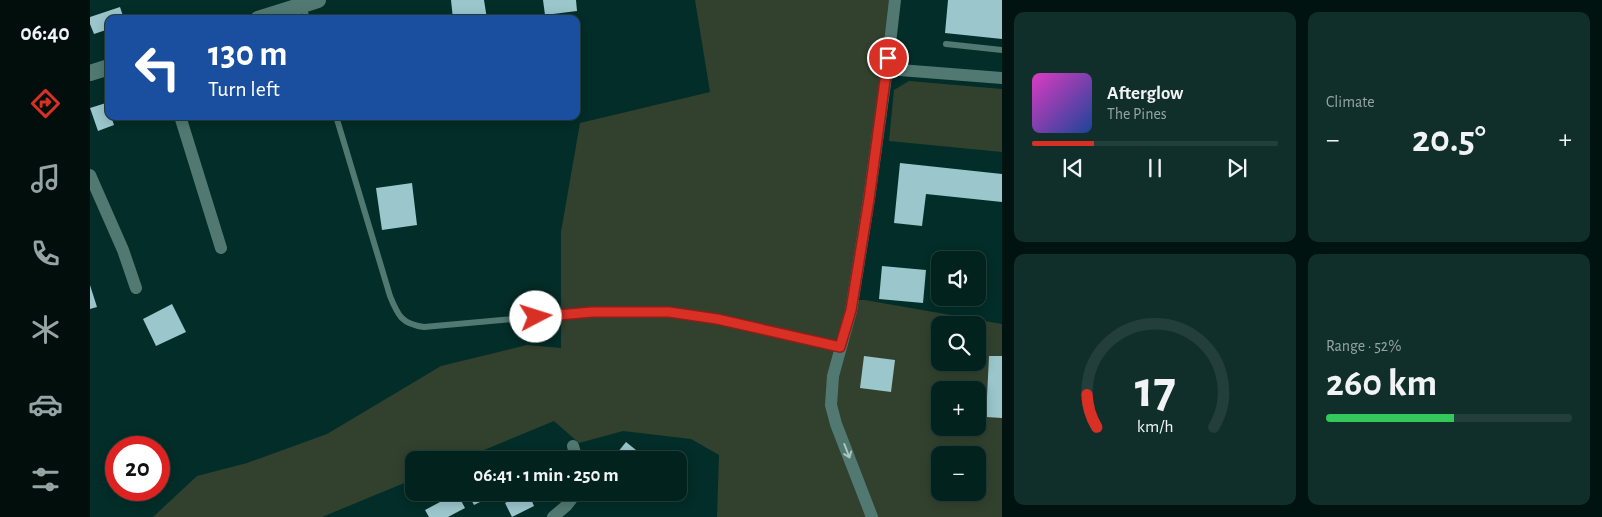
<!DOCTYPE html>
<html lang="en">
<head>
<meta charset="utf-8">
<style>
	body { margin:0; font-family:"Alegreya Sans",sans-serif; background:#102f2b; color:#f1f3f6; height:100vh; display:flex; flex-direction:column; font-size:19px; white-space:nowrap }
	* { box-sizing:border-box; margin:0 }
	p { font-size:16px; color:#96a4a4 }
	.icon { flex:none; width:28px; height:28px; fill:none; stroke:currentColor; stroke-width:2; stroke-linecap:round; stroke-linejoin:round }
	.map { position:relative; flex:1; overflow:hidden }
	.sheet { display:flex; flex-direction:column; gap:12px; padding:12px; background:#011310; width:600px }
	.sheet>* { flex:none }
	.top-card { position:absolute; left:15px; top:15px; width:475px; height:105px; border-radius:10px; box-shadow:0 2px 12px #0003,0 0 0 1px #233f3c; background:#1a4fa0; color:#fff; overflow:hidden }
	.fabs { position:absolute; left:841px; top:251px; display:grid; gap:10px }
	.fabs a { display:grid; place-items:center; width:55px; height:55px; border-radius:10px; background:#02221e; box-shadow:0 2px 12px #0003,0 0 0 1px #233f3c; font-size:25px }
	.speed { position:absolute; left:15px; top:436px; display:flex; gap:10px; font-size:25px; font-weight:700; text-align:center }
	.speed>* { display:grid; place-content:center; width:65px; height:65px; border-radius:50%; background:#02221e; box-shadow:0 2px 12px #0003,0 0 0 1px #233f3c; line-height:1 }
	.speed .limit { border:8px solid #d22; background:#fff; color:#111 }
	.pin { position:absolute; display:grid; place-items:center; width:42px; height:42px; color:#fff; margin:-21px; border:2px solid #fff; border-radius:50%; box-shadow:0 1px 5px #0007 }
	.me { position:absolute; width:55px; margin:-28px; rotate:85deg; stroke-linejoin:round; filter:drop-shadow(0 0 4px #0008) }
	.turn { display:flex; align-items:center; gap:18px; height:105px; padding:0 20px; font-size:22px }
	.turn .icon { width:65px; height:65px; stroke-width:2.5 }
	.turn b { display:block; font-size:35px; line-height:42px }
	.big { font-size:38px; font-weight:700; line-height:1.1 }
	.sheet .widget { flex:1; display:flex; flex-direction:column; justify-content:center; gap:8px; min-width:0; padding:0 18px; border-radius:10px; background:#102f2b }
	.sheet .dial { align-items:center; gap:0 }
	.dial svg { height:130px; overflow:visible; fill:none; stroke:#233f3c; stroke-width:7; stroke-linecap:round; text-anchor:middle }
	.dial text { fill:#f1f3f6; stroke:none }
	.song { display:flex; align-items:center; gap:15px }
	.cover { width:60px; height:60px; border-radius:8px; background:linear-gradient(135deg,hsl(310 70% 55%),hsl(220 70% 35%)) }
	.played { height:5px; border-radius:2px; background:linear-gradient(90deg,#d93025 25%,#233f3c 25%) }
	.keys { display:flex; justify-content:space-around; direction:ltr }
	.heat { display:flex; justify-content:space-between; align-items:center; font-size:28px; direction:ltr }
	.charge { height:8px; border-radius:4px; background:linear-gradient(90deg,#34c759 52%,#233f3c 0) }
	.sheet .tiles { flex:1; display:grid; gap:12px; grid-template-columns:repeat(2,1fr) }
	.trip { position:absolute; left:315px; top:451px; width:282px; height:50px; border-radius:10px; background:#02221e; box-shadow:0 2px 12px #0003,0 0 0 1px #233f3c; font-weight:700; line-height:50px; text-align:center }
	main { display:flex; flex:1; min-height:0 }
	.tabs { display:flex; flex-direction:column; width:90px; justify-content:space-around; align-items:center; background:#010e0c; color:#96a4a4 }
	.tabs .icon { width:35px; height:35px }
	.tabs .on { color:#d93025 }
	.tabs b { font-size:22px; color:#f1f3f6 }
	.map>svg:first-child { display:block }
	.green { fill:#32412e; fill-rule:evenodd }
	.building { fill:#9ac6cc }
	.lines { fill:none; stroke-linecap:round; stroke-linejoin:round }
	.service { stroke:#517972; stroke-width:6 }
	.minor { stroke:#517972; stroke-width:12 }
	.tertiary { stroke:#517972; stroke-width:16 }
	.oneway { stroke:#abc6c1 }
	.route-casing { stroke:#8d1f18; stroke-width:12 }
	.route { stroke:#d93025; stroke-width:9 }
</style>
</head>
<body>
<main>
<nav class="tabs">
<b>06:40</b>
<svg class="icon on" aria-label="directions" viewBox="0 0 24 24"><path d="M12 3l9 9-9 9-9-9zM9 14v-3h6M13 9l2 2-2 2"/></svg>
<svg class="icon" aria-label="music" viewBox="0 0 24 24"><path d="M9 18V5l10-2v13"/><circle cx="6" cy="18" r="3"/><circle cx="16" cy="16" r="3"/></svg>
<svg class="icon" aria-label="phone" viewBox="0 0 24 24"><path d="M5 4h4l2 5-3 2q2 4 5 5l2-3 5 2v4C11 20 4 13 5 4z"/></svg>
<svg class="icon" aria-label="climate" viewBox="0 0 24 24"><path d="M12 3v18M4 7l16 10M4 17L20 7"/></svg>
<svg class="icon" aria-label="car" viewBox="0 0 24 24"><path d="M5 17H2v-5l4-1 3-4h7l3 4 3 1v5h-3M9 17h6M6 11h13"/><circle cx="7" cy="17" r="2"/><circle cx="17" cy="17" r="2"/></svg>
<svg class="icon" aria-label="filters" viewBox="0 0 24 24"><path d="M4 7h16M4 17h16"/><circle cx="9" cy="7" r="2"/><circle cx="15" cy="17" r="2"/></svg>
</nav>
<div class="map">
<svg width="912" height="517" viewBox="0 0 912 517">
	<rect width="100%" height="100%" fill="#032d28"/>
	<path class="green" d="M605,0H802L762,300H775L912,324V517H627L629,455L601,439L533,431L489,443L464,421L370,460H324V479L232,517H63L107,476L157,463L237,434L351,366L437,345L471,348V232L490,123L620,92ZM850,325H888V362H850ZM850,390H888V428H850ZM850,455H888V492H850Z
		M819,81L912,89V152L799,141L804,90Z"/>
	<path class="building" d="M361,0H394L397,19H363Z
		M453,0H486L487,11L455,15Z
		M858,0H912V39L855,33Z
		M30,7L34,19H19V29L4,34L0,24V17Z
		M16,103L19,116H21L24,125L8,131L0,108Z
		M810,163L912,174V202L836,194L832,226L804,223Z
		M322,183L327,225L292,230L286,188Z
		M792,266L836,270L833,303L789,299Z
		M0,285L7,307L0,309Z
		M82,304L96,332L66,346L53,319Z
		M774,356L805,360L801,392L770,388Z
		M899,356H912V418L896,417Z
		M536,442L556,458L554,460H525L523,458Z
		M380,492H392L396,499L384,505L378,494Z
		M438,492L444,506L422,517L415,503Z
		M367,493L375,508L358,517H339L335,510Z"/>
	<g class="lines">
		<path class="service" d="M213,6L217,19
			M856,44L912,50
			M246,116L300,296C308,316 312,324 334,327L502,312H579L627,319L750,347"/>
		<path class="minor" d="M797,69L912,78
			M90,116L131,248
			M0,175L33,250L46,288
			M483,446L487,460
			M463,517L476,506L487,492
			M782,517L746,424L741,405L743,376L761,311L779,199L797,69L805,0"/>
		<path class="tertiary" d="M168,19L228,0
			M0,73L19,67"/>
	</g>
	<defs><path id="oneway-shaft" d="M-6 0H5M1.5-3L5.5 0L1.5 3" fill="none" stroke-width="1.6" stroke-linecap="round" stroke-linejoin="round" transform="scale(1.25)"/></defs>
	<use class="oneway" href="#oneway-shaft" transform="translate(757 451) rotate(69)"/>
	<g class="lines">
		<defs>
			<path id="route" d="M446,317L502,312H579L627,319L750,347L761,310L779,199L798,58"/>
		</defs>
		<use href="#route" class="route-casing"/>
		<use href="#route" class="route"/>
	</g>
</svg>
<div class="fabs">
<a><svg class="icon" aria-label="sound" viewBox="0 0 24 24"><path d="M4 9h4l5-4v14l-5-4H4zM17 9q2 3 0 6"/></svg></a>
<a><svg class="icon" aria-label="search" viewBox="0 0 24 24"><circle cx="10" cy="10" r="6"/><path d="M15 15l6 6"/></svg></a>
<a>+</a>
<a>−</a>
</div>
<div class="speed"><div class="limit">20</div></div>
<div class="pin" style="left:798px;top:58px;background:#d93025"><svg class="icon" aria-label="arrive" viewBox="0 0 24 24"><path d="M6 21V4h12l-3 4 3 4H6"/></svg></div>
<svg class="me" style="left:446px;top:317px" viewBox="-20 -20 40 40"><circle r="19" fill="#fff"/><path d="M0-13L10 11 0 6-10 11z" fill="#d93025"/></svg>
<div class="trip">06:41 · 1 min · 250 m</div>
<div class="top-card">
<div class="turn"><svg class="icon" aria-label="left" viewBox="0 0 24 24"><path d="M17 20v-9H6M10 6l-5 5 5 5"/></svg><div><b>130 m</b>Turn left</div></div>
</div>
</div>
<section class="sheet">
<div class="tiles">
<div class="widget">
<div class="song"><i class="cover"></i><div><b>Afterglow</b><p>The Pines</p></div></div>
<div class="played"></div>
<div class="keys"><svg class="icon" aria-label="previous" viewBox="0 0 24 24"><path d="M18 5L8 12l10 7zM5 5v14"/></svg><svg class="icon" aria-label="pause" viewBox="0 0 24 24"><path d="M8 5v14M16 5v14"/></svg><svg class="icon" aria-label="next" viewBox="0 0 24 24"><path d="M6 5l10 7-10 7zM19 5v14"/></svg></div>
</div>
<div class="widget"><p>Climate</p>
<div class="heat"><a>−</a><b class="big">20.5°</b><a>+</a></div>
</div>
<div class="widget dial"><svg viewBox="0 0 100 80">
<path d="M14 69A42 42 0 1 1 86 69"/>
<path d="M14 69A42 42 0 0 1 8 49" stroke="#d93025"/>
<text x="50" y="56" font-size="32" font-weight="700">17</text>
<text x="50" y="72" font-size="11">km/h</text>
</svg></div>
<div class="widget"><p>Range · 52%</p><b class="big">260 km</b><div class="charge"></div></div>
</div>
</section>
</main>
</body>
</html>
